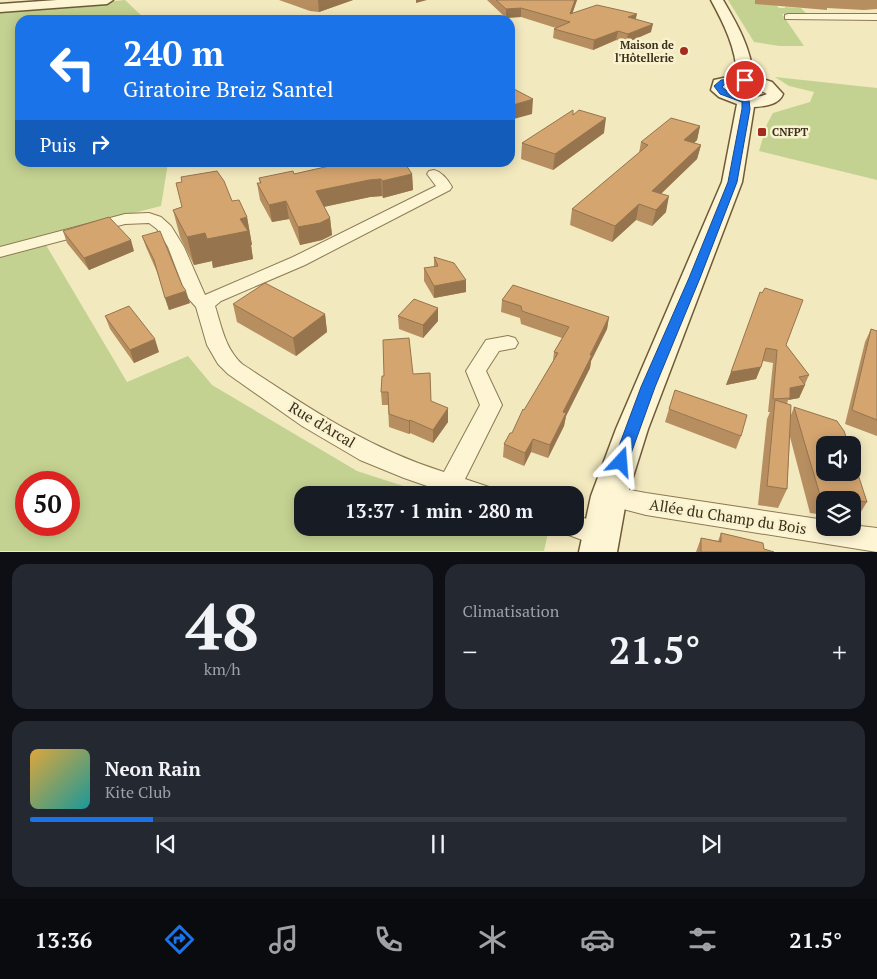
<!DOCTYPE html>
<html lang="fr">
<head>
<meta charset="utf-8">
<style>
	body { margin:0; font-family:"PT Serif",serif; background:#242831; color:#f1f3f6; height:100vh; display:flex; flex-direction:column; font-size:19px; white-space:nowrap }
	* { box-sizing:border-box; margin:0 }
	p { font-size:16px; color:#9ea1a6 }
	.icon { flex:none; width:28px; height:28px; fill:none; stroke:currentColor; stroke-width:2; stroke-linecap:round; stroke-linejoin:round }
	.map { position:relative; height:552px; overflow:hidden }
	.side { display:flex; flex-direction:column; gap:12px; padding:12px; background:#0d0f14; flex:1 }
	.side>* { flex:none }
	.banner { position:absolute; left:15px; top:15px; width:500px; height:152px; border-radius:15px; box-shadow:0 2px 12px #0003; background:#1a73e8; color:#fff; overflow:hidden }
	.fabs { position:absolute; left:816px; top:436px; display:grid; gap:10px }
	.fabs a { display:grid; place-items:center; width:45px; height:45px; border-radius:10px; background:#171b24; box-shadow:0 2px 12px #0003; font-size:25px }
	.speed { position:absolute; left:15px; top:471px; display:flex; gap:10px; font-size:25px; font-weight:700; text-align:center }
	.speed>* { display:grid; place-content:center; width:65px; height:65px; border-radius:50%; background:#171b24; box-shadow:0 2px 12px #0003; line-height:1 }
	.speed .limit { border:8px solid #d22; background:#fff; color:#111 }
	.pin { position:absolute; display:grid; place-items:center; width:42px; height:42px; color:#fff; margin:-21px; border:2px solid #fff; border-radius:50%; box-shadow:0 1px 5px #0007 }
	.me { position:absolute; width:55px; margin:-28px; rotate:19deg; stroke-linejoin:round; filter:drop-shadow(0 0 4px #0008) }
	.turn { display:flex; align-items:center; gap:18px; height:105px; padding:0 25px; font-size:22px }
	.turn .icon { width:65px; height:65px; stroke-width:2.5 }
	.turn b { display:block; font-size:35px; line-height:42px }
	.then { display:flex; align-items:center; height:48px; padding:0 25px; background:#0003; gap:10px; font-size:19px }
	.big { font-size:38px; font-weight:600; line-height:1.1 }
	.side .card { flex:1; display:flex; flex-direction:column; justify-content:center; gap:8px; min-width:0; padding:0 18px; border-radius:15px; background:#242831 }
	.side .dial { align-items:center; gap:0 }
	.dial b { font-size:65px; line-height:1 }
	.song { display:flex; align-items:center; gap:15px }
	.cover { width:60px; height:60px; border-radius:8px; background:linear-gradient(135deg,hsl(40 70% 55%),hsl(180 70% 35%)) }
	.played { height:5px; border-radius:2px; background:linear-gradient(90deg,#1a73e8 15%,#363941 15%) }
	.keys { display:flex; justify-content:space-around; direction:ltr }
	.heat { display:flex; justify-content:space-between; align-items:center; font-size:28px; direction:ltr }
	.side .tiles { flex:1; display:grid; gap:12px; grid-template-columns:1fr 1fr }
	.card:last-child { grid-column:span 2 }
	.trip { position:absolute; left:294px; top:486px; width:290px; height:50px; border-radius:15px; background:#171b24; box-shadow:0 2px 12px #0003; font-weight:600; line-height:50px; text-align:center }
	.tab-bar { display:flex; height:80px; justify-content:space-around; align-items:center; background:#090b0e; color:#9ea1a6 }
	.tab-bar .icon { width:35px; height:35px }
	.tab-bar .current { color:#1a73e8 }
	.tab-bar b { font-size:22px; color:#f1f3f6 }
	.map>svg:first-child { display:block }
	.green { fill:#c3d291; fill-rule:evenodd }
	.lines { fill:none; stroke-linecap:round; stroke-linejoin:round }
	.minor-casing { stroke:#8e7955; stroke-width:2 }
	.secondary-casing { stroke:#6f5a38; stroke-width:3 }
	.minor { fill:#fdf5d3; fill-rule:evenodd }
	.secondary { fill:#fdf5d3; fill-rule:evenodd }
	.wall { fill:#b78e60 }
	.shaded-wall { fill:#95744e }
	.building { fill:#d5a570; stroke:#95744e }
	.route { fill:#1a73e8; stroke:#114b97 }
	.poi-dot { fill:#a42c1e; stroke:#f9f2cf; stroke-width:2 }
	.labels { text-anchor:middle; stroke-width:5; stroke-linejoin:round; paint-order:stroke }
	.far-poi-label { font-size:11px; font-weight:bold; fill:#3b2e1b; stroke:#f9f2cf; text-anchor:end }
	.near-street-label { font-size:15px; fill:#3b2e1b; stroke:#f9f2cf }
</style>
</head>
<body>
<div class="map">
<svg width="877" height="552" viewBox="0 0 877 552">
	<rect width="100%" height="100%" fill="#f3e9bf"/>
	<path class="green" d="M125,0L146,20H20V162L168,163L161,206L51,234L46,245L127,382L188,356L212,385L357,471L431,495H302V528H530L548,533L544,551H0V13ZM26,482H69V525H26Z
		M728,0H771L779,8H785V7L801,8L806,13L782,14L804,46H779L754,42Z
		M775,77L877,88V180L759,151L767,124L773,113L810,102L814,92L789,86Z"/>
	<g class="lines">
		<defs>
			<path id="minor" d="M788,14H877V20L785,19V15Z
				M434,170C442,172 448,180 452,187L450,190L305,265L221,301L215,306C222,328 225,348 242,364C309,408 366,447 444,472L480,405L466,371L486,340L508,336L515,338L518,343L515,348L499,351L486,371L502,405L465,479L492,488L495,495H453L404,478L360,460L302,426L228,374L218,364L207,345L196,307L187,297L168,247L157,229L149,223L125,224L0,257V247L125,214L149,213L161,217L171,226L184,247L205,295L293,257L436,186L427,174L429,171Z
				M609,486L646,493L825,520V528H852V525L877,528V552L646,515L600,503L597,496L600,489Z
				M575,515L610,527L614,535L610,543L601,547L566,534L563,528H575Z"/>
			<path id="secondary" d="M57,0H113L107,4L0,12V4Z
				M711,0H723C737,24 751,48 753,76L772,82L783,94C779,105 765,106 754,107L742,182L648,429L627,496L617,552H579L591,496L616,429L722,182L737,104L719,97L711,90L714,80L737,75C736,48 724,24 711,0ZM731,85L753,86L767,94C754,100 738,95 727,88L728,86Z"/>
		</defs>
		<use href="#minor" class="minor-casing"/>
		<use href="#secondary" class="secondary-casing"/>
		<use href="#minor" class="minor"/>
		<use href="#secondary" class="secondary"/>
	</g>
	<path class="wall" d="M279,0H353L319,12L310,11Z
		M487,0H577L572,14L636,19L651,32L626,43L616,40L593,50L553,38L554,29L556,28L521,17L506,18Z
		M755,0H877V9L864,10L827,8V10L755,4Z
		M573,115L604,133L553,170L521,159L522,143Z
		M700,126L697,140L694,143L701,145L697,159L661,194L666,212L652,226L636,220L612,242L570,225L572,209L639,153L641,142Z
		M338,162H431L407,167L412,174L413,190L383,198L382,196L370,197L324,207L330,218L332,235L322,240L300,245L289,219L272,222L260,200L257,183H260L259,178L294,174L340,164Z
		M232,201L247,217L252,245H251L253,259L213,268L212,261L194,265L180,237L173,210L182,207Z
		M63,231L134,251L89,270L67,243Z
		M142,236L190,303L169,310L157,272L146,247Z
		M434,257L466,292L434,298L424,281V268L434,267Z
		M762,293L786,345L809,375L799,398L788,400L787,404L791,415L794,407L867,502L856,520L852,519V500H825V515L810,513L790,437L787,489L778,508L758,505L767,419L770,412H768L773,363L763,361L756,379L726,385Z
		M502,300L609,317L607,329L591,361L590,368L566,416L564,426L548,458L531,452L524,466L503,457L504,444L512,433L553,361L554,352L562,338L521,324L520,318L501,312Z
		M233,304L325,314L327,332L296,356L237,322Z
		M105,316L159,352L134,363L110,329Z
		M398,316L438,321L423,338L399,329Z
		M871,329L877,331V436L845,424L865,342Z
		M413,374L431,401L448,422L433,443L410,433L409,434L389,427L388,405H382L381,392Z
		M669,409L741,436L736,449L665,422Z
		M721,533L764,549L774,552H696L701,538L718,541Z"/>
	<path class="shaded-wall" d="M318,0H353L319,12Z
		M416,0H427L416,3Z
		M575,0H577L569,23L570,14Z
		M521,8V17L506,18V9Z
		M637,14L635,22L628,17Z
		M653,24L651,32L626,43L628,34Z
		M618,31L616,40L593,50L594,40Z
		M533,99L532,114L510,120V106Z
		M606,118L604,133L553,170L555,154Z
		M700,126L697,140L681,155L684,140Z
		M701,145L697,159L648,206L652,191Z
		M397,162H431L397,169Z
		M412,174L413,190L383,198L382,181Z
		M381,179L382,196L370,197L318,208L316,191L369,180Z
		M669,196L666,212L652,226L656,210Z
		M286,201L289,219L272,222L269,205Z
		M639,204L636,220L612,242L615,226Z
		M247,217L252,245H251L253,259L213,268L212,261L194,265L187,237L205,233L240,219Z
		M330,218L332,235L322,240L300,245L298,227Z
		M131,240L134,251L89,270L84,258Z
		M466,280V292L434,298V286Z
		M186,291L190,303L169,310L165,298Z
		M438,308V321L423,338V325Z
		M325,314L327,332L296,356L293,338Z
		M609,317L607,329L591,361L590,368L566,416L564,426L548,458L550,445L563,412Z
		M155,339L159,352L134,363L130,350Z
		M761,367L756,379L726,385L731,372Z
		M805,385L799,398L788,400L790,398V388Z
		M448,408V422L433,443V430Z
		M410,420V433L409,434V421Z
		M533,439L531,452L524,466L525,453Z"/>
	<path class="building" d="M496,0H575L570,14L597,5L637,14L628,17L653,24L628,34L618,31L594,40L554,29L570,22L521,8L506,9Z
		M510,80H514L512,88L533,99L510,106Z
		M573,110V115L579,110L606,118L555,154L522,143Z
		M671,118L700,126L684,140L701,145L652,191L669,196L656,210L639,204L615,226L572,209L648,145L641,142Z
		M347,162H404L412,174L382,181L381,179L369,180L316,191L330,218L320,223L298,227L286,201L269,205L257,183H261L259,178L293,171L294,174Z
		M217,171L224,181L232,201L239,200L247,217L240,219L248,231L207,239L205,233L187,237L173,210L182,207L176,183L182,182L181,177Z
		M109,217L131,240L84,258L63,231Z
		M160,231L182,285L186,291L165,298L154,260L142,236Z
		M434,257L454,263L466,280L434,286L424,268L438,266Z
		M265,283L325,314L293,338L233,304Z
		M513,285L609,317L590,355H592L563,412L566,413L550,445L533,439L525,453L504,444L510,433H512L523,409L524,410L558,353L554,352L569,327L522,311L521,306L502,300Z
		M765,288L803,300L786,345L809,375L799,377L805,385L790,388V398L773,399L777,350L766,348L761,367L731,372L760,292L762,293Z
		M414,299L438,308L423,325L398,316Z
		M129,306L155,339L130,350L105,316Z
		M871,329L877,331V420L852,410Z
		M409,338L413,374L430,373L431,401L448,408L433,430L410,420L409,421L389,414L388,392H381L382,376H384L383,340Z
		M675,390L747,415L741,436L669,409Z
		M775,400L791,405L787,489L767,486Z
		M794,407L837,421L844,431L849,445H825V472H852V456L867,502L820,495Z
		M721,533L763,543L764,549L774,552H701V538L721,542Z"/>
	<path class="route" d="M745,78L748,79V82L726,83L722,87L731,94L749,100L750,109L737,182L700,278L655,387L628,462L626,467L621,469L615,467L613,462L641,387L689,278L728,182L742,109V102L720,94L714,86L721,80Z"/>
	<g class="poi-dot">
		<circle cx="684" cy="51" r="5"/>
		<rect x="757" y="127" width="10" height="10" rx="2.5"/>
	</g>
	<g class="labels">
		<g class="far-poi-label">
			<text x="674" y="49">Maison de<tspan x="674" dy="13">l'Hôtellerie</tspan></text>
			<text x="772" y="136" text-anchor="start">CNFPT</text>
		</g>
		<g class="near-street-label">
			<text transform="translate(322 425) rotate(31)" y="5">Rue d'Arcal</text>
			<text transform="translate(728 517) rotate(9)" y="5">Allée du Champ du Bois</text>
		</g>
	</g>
</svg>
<div class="fabs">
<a><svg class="icon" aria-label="sound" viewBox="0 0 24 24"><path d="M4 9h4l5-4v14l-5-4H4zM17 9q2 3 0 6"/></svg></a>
<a><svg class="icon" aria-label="layers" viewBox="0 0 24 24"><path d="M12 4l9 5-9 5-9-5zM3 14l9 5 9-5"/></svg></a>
</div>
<div class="speed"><div class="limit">50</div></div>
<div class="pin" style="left:745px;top:80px;background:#d93025"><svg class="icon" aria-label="arrive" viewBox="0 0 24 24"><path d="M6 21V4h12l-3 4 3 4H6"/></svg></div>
<svg class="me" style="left:621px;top:462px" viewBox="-20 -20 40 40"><path d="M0-17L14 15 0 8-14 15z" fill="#1a73e8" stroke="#fff" stroke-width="4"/></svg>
<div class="trip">13:37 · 1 min · 280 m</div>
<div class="banner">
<div class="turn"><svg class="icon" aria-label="left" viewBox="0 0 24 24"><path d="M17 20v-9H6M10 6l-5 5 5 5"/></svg><div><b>240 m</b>Giratoire Breiz Santel</div></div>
<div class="then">Puis<svg class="icon" aria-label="right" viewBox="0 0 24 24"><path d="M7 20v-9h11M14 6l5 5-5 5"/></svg></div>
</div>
</div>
<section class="side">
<div class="tiles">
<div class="card dial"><b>48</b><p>km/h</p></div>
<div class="card"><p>Climatisation</p>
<div class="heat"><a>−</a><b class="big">21.5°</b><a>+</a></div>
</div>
<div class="card">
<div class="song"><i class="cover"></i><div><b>Neon Rain</b><p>Kite Club</p></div></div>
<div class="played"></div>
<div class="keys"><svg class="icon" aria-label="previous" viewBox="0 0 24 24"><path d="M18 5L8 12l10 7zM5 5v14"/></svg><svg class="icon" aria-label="pause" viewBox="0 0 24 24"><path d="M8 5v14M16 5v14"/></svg><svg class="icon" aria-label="next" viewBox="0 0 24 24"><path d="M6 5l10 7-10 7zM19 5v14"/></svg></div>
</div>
</div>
</section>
<nav class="tab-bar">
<b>13:36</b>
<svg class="icon current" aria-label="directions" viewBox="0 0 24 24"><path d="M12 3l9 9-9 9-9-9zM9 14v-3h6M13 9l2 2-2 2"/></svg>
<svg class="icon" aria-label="music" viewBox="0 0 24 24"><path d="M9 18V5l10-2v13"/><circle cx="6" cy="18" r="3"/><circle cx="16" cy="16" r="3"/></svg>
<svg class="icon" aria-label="phone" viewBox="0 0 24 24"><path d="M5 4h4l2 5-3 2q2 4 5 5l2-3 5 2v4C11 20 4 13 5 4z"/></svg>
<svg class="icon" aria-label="climate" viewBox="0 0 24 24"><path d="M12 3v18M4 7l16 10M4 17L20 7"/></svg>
<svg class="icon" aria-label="car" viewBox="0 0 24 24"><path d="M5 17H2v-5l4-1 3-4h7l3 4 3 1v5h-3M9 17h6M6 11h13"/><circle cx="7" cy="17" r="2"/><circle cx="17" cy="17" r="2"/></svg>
<svg class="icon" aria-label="filters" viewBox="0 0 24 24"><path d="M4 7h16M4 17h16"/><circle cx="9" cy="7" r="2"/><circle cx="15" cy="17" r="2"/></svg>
<b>21.5°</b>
</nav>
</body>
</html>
